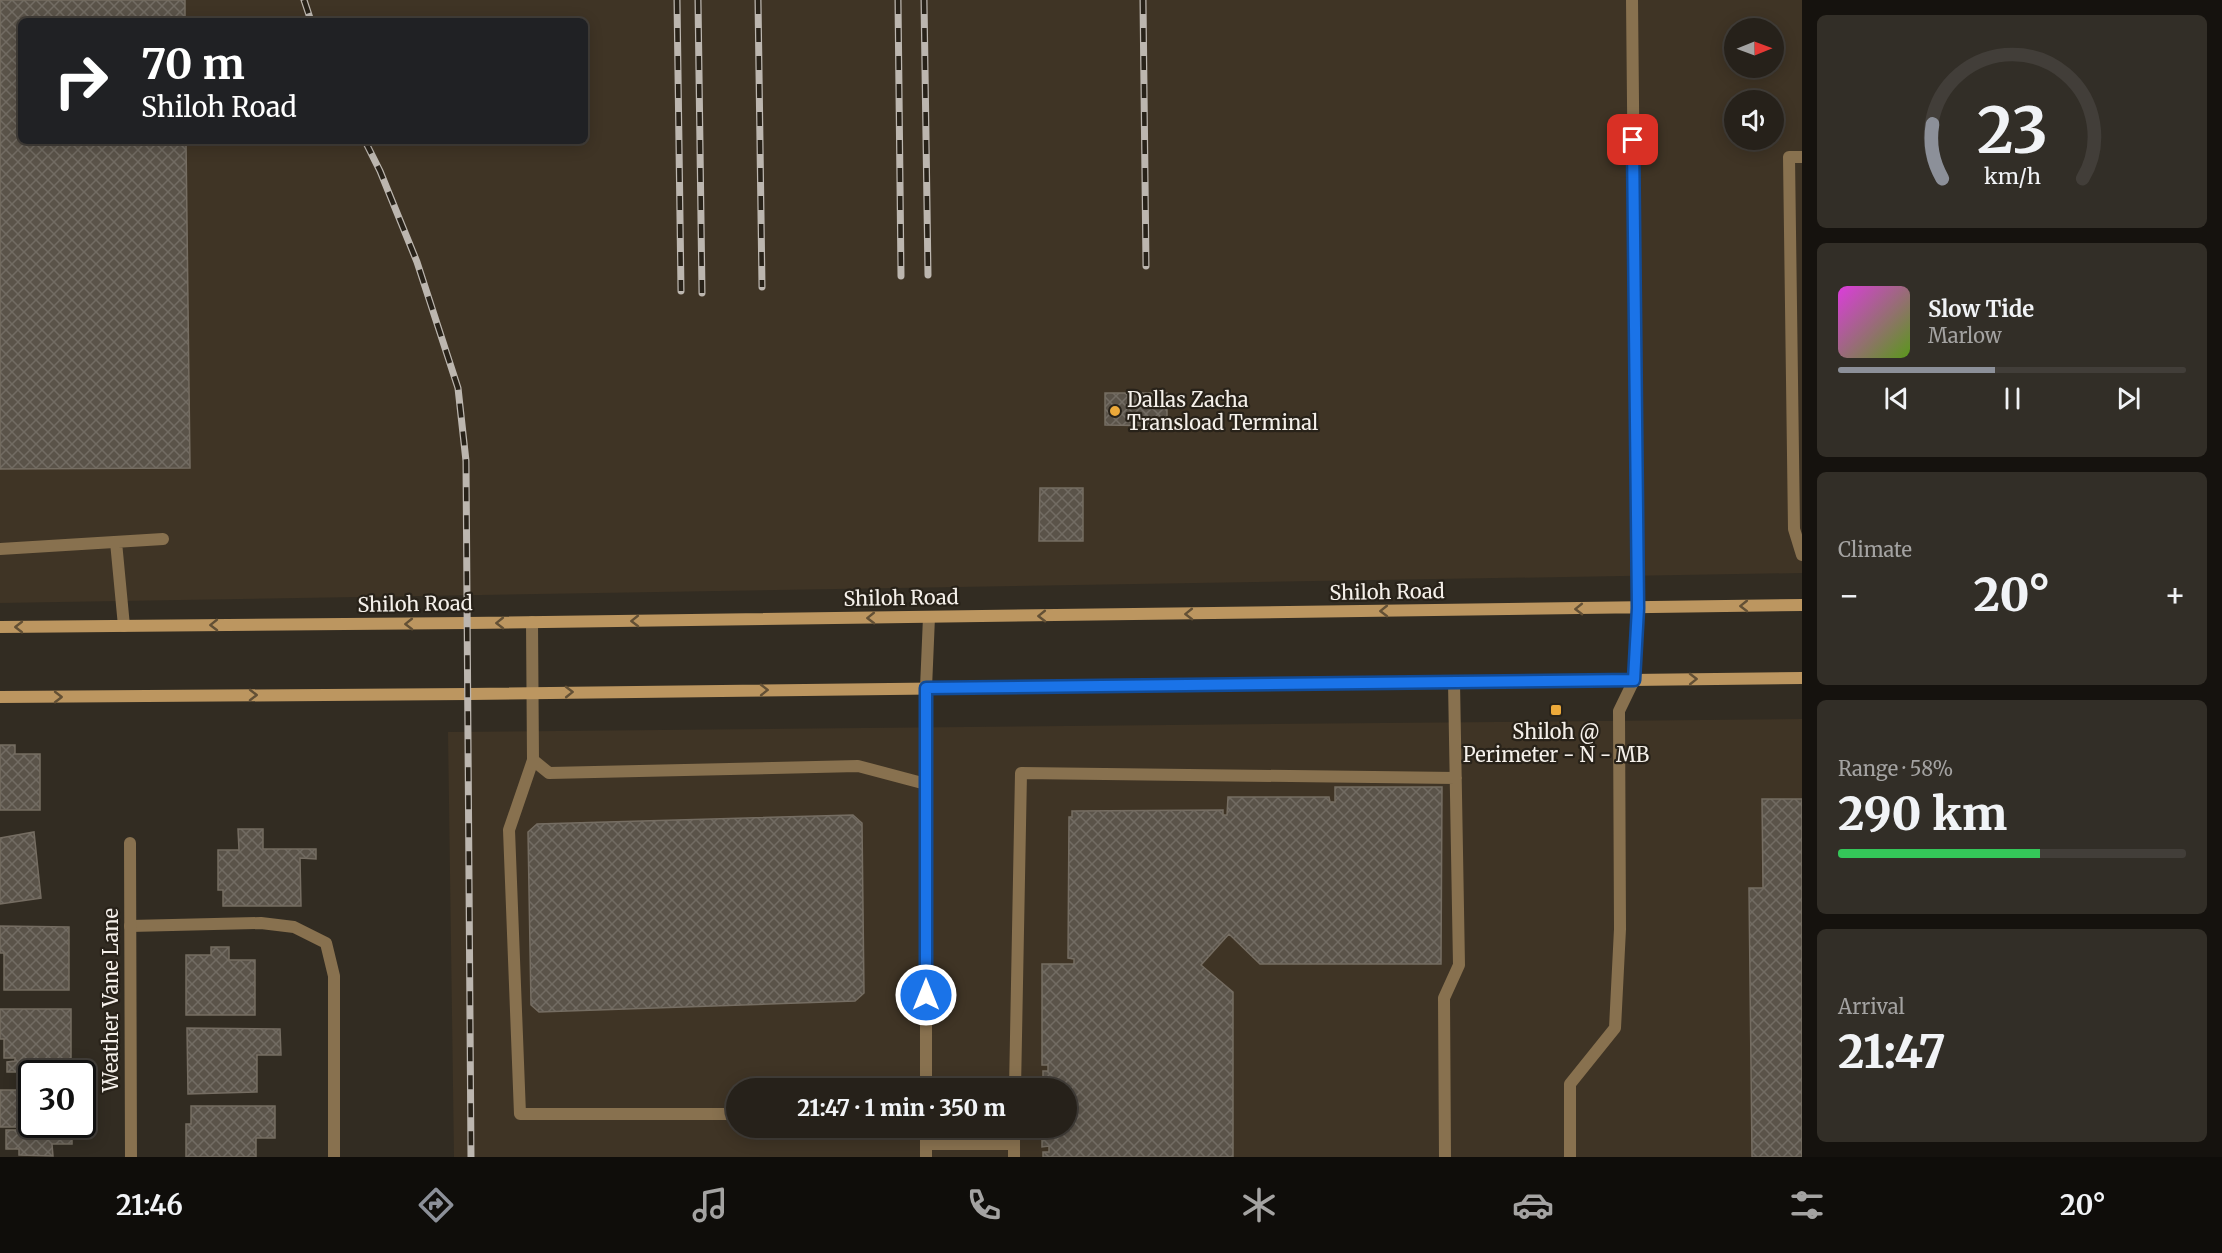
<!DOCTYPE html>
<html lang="en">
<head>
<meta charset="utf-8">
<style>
	body { margin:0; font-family:Merriweather,serif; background:#322e27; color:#f1f3f6; height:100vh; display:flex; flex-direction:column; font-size:22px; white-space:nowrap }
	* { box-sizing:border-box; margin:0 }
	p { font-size:20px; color:#a4a3a2 }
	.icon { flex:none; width:33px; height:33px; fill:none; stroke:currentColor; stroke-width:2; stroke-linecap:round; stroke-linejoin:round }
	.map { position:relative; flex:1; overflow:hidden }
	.panel { display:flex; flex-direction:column; gap:15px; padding:15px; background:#15120e; width:420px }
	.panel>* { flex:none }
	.banner { position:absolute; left:18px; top:18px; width:570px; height:126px; border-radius:9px; box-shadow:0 3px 15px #0003,0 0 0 2px #423e39; background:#202124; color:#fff; overflow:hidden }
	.needle { width:39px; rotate:89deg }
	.controls { position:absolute; left:1724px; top:18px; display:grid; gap:12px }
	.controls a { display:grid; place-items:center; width:60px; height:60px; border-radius:50%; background:#26211a; box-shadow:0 3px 15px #0003,0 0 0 2px #423e39; font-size:30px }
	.speed { position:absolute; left:18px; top:1060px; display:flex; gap:12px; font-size:30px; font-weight:700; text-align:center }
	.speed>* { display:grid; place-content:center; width:78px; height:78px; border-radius:50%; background:#26211a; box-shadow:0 3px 15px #0003,0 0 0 2px #423e39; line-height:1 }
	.speed .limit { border:3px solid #111; border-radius:9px; background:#fff; color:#111 }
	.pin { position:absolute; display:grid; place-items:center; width:51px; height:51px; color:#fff; margin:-26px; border-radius:12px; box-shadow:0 3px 9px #0006 }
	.me { position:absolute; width:66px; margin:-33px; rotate:0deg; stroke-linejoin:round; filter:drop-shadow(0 0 4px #0008) }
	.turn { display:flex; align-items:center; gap:21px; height:126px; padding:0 24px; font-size:27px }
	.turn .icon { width:78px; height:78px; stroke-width:2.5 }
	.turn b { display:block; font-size:42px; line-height:51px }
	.big { font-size:45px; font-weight:800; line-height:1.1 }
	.panel .tile { flex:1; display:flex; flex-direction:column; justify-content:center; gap:9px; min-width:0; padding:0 21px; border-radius:9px; background:#322e27 }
	.panel .dial { align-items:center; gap:0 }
	.dial svg { height:156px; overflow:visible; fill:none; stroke:#423e39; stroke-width:7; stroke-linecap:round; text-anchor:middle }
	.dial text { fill:#f1f3f6; stroke:none }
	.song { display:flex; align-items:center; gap:18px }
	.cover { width:72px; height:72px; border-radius:9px; background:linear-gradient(135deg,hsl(300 70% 55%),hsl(90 70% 35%)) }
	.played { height:6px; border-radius:3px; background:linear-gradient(90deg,#8c9099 45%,#423e39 45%) }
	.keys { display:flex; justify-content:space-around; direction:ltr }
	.heat { display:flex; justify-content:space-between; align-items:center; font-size:33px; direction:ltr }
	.charge { height:9px; border-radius:4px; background:linear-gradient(90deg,#34c759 58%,#423e39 0) }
	.trip { position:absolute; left:726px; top:1078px; width:351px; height:60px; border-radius:30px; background:#26211a; box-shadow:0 3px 15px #0003,0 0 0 2px #423e39; font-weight:800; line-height:60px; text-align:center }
	.menu { display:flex; height:96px; justify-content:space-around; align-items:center; background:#0f0d0a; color:#a4a3a2 }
	.menu .icon { width:42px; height:42px }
	.menu .selected { color:#8c9099 }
	.menu b { font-size:27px; color:#f1f3f6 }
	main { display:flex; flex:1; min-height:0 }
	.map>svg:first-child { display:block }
	.built { fill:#3f3425; fill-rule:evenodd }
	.building { fill:url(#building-cross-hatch); stroke:#756d62; stroke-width:1.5 }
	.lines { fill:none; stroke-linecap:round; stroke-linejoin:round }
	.lane { stroke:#88714f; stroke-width:12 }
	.street { stroke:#88714f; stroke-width:12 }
	.secondary { stroke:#bc9660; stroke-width:12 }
	.rail-casing { stroke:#bcb6af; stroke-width:7 }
	.rail { stroke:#282219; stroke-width:4.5; stroke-dasharray:14; stroke-linecap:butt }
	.oneway { stroke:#635035 }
	.route-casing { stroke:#114b97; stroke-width:15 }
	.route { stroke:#1a73e8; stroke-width:10 }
	.poi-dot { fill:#eca93a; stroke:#282219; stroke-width:2 }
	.labels { text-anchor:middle; stroke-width:4.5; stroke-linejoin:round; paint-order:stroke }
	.poi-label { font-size:20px; fill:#f5f0ea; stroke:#282219; text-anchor:start }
	.street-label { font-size:20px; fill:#f5f0ea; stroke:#282219 }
</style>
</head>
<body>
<main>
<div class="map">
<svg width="1802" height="1157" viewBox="0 0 1802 1157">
	<defs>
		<pattern id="building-cross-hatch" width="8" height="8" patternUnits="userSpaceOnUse" patternTransform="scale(1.5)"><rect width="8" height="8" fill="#5a5349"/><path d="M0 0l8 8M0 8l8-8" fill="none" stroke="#726c63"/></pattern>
	</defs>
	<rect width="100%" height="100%" fill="#322c22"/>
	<path class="built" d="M0,0H1802V573L0,603ZM21,21H585V141H21ZM1734,28H1773V68H1734ZM1734,100H1773V140H1734Z
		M1802,719V1157H454L448,732ZM736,1089H1066V1128H736Z"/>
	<path class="building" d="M0,0H185V21H21V141H186L190,468L0,469Z
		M1105,393H1167V426L1105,425Z
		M1040,488H1083V541H1039Z
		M0,745H15V754H40V810H0Z
		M1335,787H1442L1441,964H1260L1229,934L1201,965L1233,992V1157H1043V1152H1049V1146L1042,1147V1128H1066V1089H1043V1071H1048V1065H1042V964H1074V959L1068,958L1069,817H1072V811L1223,810V815H1227L1228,797H1329L1330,802H1335Z
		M1762,799H1802V1157H1752L1749,888H1763Z
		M853,815L862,823L864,993L855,1001L539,1012L531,1005L528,832L537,824Z
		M238,829H263V849H316V859L300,858L301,906H223V890H218V850H239Z
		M34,832L41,898L0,904V838Z
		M0,926L69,927V990H4V953H0Z
		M211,947H229V960H255V1015H186V955H211Z
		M0,1009H71V1072H7V1062L15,1061V1058H4V1039H0Z
		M187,1028L280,1029L281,1055H257V1092L188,1094Z
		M0,1090H32V1125H72V1144H52L53,1156L19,1155V1149H6V1130H19V1127H0Z
		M191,1106H275V1138H256V1157H186V1124H191Z"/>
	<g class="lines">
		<path class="lane" d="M1632,0L1638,608
			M1802,157H1789L1794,529L1802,555
			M116,542L124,626
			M0,549L163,539
			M532,622L533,760L549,773L858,766L926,784
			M533,760L509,830L520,1114H736
			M130,926L261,923L294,927L326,943L334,976V1157
			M1015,1089L1021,773L1456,778
			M926,1144H1014V1128
			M1014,1144V1157
			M1445,1157L1444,998L1459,965L1454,682
			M1570,1157V1084L1615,1028L1620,929L1619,711L1634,680"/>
		<path class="street" d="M130,843L131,1157
			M926,1089V688L929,617
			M926,1157V1128"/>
		<path class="secondary" d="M0,627L467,623L1802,605
			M1634,680L1638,608
			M0,697L469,694L1802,678"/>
		<defs>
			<path id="rail" d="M304,0L311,21
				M677,0L681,291
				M698,0L702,293
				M758,0L762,287
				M898,0L901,276
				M924,0L928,275
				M1143,0L1146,266
				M365,141L380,171L417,262L458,388L466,461L471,1157"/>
		</defs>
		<use href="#rail" class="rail-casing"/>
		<use href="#rail" class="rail"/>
	</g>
	<defs><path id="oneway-chevron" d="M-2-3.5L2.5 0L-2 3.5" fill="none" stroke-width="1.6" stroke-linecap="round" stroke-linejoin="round" transform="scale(1.5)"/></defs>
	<g class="oneway">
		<use href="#oneway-chevron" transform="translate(1744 606) rotate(179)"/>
		<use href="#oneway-chevron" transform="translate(1579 609) rotate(179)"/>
		<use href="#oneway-chevron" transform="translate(1384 611) rotate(179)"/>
		<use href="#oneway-chevron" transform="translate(1189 614) rotate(179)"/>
		<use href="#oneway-chevron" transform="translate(1042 616) rotate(179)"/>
		<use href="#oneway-chevron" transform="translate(871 618) rotate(179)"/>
		<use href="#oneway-chevron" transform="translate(635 621) rotate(179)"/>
		<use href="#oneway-chevron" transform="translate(500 623) rotate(179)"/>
		<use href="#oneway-chevron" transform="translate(409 624) rotate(179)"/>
		<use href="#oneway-chevron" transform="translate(214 625) rotate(179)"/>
		<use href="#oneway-chevron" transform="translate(19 627) rotate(180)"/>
		<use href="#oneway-chevron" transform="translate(1693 679) rotate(-1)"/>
		<use href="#oneway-chevron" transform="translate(764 690) rotate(-1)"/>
		<use href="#oneway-chevron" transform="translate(569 692) rotate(-1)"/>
		<use href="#oneway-chevron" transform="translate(253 695)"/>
		<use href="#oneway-chevron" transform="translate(58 697)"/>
	</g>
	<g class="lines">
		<defs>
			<path id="route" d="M926,995V688L1634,680L1638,608L1633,140"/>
		</defs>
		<use href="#route" class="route-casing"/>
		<use href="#route" class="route"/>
	</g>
	<g class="poi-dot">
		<circle cx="1115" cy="411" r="6"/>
		<rect x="1550" y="704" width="12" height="12" rx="3"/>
	</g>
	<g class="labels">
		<g class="poi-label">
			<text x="1127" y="407">Dallas Zacha<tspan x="1127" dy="23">Transload Terminal</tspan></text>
			<text x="1556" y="739" text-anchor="middle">Shiloh @<tspan x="1556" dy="23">Perimeter - N - MB</tspan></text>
		</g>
		<g class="street-label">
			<text transform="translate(1387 592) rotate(-1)" y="7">Shiloh Road</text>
			<text transform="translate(901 598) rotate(-1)" y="7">Shiloh Road</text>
			<text transform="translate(415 604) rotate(-1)" y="7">Shiloh Road</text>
			<text transform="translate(111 1000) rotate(-90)" y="7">Weather Vane Lane</text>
		</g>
	</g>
</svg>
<div class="controls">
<a><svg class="needle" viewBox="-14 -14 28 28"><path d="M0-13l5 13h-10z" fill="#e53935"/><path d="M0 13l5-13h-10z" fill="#a4a3a2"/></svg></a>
<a><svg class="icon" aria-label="sound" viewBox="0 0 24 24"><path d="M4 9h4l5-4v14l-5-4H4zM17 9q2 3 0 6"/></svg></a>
</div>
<div class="speed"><div class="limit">30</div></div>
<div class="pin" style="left:1633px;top:140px;background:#d93025"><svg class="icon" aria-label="arrive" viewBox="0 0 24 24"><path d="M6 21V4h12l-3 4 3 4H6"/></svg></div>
<svg class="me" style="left:926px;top:995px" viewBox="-20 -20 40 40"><circle r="17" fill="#1a73e8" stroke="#fff" stroke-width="3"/><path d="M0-11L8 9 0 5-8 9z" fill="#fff"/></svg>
<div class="trip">21:47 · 1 min · 350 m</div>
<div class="banner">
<div class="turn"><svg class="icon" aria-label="right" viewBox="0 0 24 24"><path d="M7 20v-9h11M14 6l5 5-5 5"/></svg><div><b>70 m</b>Shiloh Road</div></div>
</div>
</div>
<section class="panel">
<div class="tile dial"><svg viewBox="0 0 100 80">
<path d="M14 69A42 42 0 1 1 86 69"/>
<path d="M14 69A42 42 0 0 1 9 41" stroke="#8c9099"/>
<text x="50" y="56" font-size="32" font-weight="700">23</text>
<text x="50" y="72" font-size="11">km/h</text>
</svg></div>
<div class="tile">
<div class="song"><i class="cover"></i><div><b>Slow Tide</b><p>Marlow</p></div></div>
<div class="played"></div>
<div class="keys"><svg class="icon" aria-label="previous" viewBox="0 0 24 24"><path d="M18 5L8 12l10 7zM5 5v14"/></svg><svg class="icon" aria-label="pause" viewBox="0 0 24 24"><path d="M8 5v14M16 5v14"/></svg><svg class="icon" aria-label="next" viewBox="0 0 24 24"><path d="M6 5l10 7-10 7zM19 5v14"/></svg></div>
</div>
<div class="tile"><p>Climate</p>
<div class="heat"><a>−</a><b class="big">20°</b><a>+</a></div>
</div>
<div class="tile"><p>Range · 58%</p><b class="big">290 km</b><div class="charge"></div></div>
<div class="tile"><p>Arrival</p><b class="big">21:47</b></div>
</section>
</main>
<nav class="menu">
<b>21:46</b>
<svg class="icon selected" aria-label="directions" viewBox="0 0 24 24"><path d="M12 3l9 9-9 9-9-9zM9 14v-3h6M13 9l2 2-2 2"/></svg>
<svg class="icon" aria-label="music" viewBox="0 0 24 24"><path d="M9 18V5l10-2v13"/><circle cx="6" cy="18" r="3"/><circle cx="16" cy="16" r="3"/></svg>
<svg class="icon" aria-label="phone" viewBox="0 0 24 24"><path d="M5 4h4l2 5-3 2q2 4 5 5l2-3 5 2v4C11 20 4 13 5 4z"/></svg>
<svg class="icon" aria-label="climate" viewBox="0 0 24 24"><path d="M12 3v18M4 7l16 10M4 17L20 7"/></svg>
<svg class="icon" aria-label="car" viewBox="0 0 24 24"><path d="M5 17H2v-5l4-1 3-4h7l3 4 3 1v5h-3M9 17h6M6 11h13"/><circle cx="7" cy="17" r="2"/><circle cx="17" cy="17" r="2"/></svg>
<svg class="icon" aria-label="filters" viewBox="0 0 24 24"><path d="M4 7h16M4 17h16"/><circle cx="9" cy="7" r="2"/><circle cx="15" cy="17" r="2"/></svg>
<b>20°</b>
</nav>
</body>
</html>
